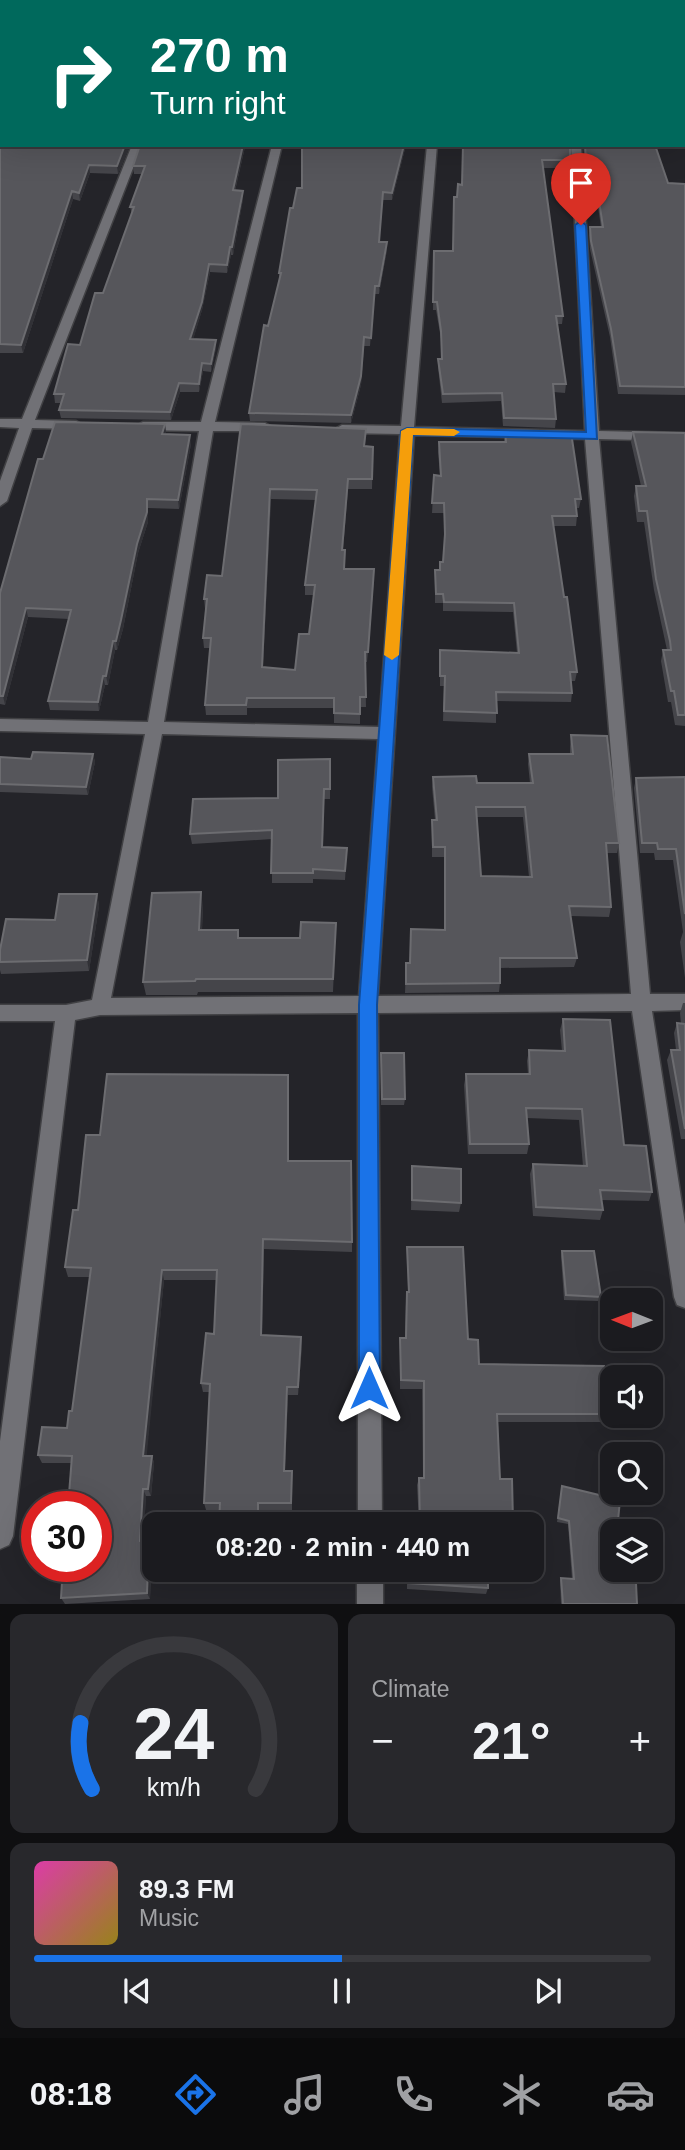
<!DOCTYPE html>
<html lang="en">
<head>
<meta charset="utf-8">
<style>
	body { margin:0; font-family:Helvetica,sans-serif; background:#28282c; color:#f1f3f6; height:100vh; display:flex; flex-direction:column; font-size:26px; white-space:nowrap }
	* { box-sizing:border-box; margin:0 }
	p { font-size:23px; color:#a0a1a4 }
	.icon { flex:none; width:38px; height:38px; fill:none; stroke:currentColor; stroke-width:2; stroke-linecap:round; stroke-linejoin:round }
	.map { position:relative; height:1604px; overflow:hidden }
	.drawer { display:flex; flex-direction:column; gap:10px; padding:10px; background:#0f0f11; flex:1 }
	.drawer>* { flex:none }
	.top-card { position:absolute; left:0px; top:0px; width:686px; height:147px; box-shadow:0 7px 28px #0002,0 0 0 2px #39393d; background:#00695c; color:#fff; overflow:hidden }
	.needle { width:46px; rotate:271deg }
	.buttons { position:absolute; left:600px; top:1288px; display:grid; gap:14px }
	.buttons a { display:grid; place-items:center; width:63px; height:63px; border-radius:14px; background:#1b1b1f; box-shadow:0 7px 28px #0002,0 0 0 2px #39393d; font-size:35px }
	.speed { position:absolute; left:21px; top:1491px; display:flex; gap:14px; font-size:35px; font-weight:700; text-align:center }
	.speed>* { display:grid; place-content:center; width:91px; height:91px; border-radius:50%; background:#1b1b1f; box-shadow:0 7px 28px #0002,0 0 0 2px #39393d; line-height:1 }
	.speed .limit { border:10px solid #d22; background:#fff; color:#111 }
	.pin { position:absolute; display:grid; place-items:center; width:60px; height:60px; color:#fff; margin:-72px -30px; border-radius:50% 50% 50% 0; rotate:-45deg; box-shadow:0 0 7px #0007 }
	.pin .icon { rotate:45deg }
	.me { position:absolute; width:77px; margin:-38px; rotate:0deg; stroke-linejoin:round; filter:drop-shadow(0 0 5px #0008) }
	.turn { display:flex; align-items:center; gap:24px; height:147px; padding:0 35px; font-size:32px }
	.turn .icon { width:91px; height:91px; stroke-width:2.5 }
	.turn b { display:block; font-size:49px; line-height:60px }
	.big { font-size:52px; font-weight:600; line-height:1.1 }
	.drawer .tile { flex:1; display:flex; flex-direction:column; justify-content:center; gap:10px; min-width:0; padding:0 24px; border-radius:14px; background:#28282c }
	.drawer .dial { align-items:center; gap:0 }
	.dial svg { height:182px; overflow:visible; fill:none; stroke:#39393d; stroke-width:7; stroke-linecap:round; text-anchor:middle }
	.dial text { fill:#f1f3f6; stroke:none }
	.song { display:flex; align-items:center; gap:21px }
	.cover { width:84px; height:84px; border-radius:10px; background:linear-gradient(135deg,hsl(320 70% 55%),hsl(50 70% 35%)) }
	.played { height:7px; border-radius:4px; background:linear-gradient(90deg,#1a73e8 50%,#39393d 50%) }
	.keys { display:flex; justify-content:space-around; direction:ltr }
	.heat { display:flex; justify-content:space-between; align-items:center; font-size:38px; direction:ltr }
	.drawer .tiles { flex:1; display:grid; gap:10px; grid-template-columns:1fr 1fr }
	.tile:last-child { grid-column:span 2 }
	.trip { position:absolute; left:142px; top:1512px; width:402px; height:70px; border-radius:14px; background:#1b1b1f; box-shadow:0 7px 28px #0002,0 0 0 2px #39393d; font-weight:600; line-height:70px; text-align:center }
	.dock { display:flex; height:112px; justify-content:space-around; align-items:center; background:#0b0b0c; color:#a0a1a4 }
	.dock .icon { width:49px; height:49px }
	.dock .current { color:#1a73e8 }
	.dock b { font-size:32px; color:#f1f3f6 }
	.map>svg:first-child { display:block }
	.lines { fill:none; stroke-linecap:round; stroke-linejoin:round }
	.minor-casing { stroke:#414144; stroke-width:3 }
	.minor { fill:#717176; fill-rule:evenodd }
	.wall { fill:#45454a; fill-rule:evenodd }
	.shaded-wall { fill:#313136 }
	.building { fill:#56565b; stroke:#6c6c70; stroke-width:2; fill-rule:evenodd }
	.route { fill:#1a73e8; stroke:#114b97; stroke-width:2 }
	.slow { fill:#f59e0b }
</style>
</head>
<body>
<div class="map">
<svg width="685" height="1604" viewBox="0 0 685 1604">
	<rect width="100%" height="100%" fill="#242429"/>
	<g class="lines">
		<defs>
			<path id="minor" d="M0,87H2V93H0Z
				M684,92H685V98H684Z
				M0,102H2L0,112Z
				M132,145H142L35,420L76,421L83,425L76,429L32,428L7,501L0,506V481L19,428L0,427V419H22Z
				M272,145H282L215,422L265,423L272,427L265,431H213L164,722L379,727L400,434L342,433L335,429L342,425L401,426L427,145H437L414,427L585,431L571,145H581L599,431L685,433V441L599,439L650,994H685V1010L652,1011L685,1224V1308L677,1305L674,1297L632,1011L378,1013L382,1524H358V1013L100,1015L75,1020L13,1536L9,1545L0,1549V1441L55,1021H0V1005H66L92,1000L145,734L0,731V719L148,722L199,431L143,430L136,426L143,422H201ZM414,435L585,439L631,994L378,996ZM162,734L378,739L359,996L111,998Z
				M357,1570H383V1604H357Z"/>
		</defs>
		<use href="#minor" class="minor-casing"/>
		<use href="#minor" class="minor"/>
	</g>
	<path class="wall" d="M0,107L2,145H130L118,174L90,173L80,201L73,199L23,353H0Z
		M140,145H258V147H245L235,191H243V199L233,255H231L227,273L210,272L202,310L193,339L216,348L211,372L203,371L199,392H180L171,420L61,418L59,410L61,403H55L54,394L80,345L103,293L132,214L130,207L142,174H134L133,166Z
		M406,145L392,200H383L379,242H387V250L379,294H374L370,346H364L361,385L351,423L250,421L249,413L279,281V273L293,208L302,188Z
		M462,145L570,160L569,168H543L563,316L562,324H557L566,384L565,393L554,392L556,419L555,428L503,426L501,401L442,403L438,367V359H441V339L436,310H433L434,251H452L457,197L462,185Z
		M583,145H655L668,183L685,184V395L618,394L610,337L590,249L589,235L590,227H601L592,168H585Z
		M165,424L166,434L191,444L179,509L148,508V522L138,553L123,629L117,650H115L108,685H105L99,711L50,710L48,701L69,619L28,617L5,705L0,704V593L43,459Z
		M241,424L366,429L365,446L373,447L372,489H348L343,550L345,569L374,579L367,662H365L366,707H360V724L334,723V708H247V715H206L205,705L210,648H204L203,638L206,610L205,609L204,599L222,576ZM271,499L316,500L305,585V595H314L309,634L295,670L263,668Z
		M505,431L581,499L579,508H576L577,516L576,526H553L577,672L575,681H571L572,693L571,702L496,701V723L443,721L444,686H440V650L517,653L513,612L443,611V603H435V570H439L440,562H443L444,544V513H432L434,475H440L438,452L439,442H504Z
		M633,432L685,433V726L675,725L671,702H668L661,661L663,650H667L654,590L644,522H637L634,496L636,486H641L631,442Z
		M571,735L619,843L617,853H607L611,907L609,917L571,916L577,958L574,967L500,968V983L499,992L405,993L406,963H410L444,930V857H432V820H435L432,787L433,777L477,783H530L528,764L529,754H570V746ZM477,817H523L529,877L481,876Z
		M93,754L95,762L88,795L0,792V757L31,759Z
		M330,759V799H324L323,847L347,848L345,880L313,879V883H272V839L192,844L190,834L278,798Z
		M685,777V978L680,942L683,932L673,860H655L654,853H640L634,788L636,778Z
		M97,894L99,906L89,971L1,974L0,970V950L55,920Z
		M203,906L202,930L239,938H300L336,923L333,992H198L197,995H146L143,982Z
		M683,1003H685V1139H681L667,1060L671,1050H676L674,1033L677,1023L681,1024L680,1013Z
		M563,1019L624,1145L652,1192L649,1201L601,1200L603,1210L600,1220L533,1216L530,1174L533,1164L583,1166L579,1120L527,1118L529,1144L527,1154H468L464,1085L466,1074H528L527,1061L529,1050L562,1051L560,1030Z
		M381,1053L405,1099L404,1105H381Z
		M288,1075L289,1161L352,1242V1252L264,1249L262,1335L301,1337L302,1346L298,1395H288L285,1471H292V1510H206L204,1503L209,1392H203L201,1383L214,1334L217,1280H164L146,1456H152L154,1463L151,1496H146L143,1541L152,1547L150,1599L65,1604L61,1598L71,1463H42L38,1455L67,1428L72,1411L90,1277H68L65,1267L78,1210L100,1135Z
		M412,1166L461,1203L459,1212L411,1210Z
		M407,1247L468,1339L479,1364L609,1414L605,1422H498L500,1479L513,1522L512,1524H410L419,1523L417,1485L419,1478H423L422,1389H400V1338H405L406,1301L407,1292H408Z
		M562,1251L601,1297L599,1301L564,1300L561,1256Z
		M562,1486L612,1531L637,1604H561L560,1581L561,1578L572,1579L568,1524L557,1522L561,1490Z
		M407,1570H488V1588L486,1594L407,1589Z"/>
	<path class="shaded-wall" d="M125,145H130L118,174L117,166Z
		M243,145H245V147L233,198V190Z
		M404,145H406L392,200V193Z
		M89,165L90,173L80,201L79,193Z
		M72,191L73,199L23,353L21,345Z
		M243,191V199L233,255L232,247Z
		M387,242V250L379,294V286Z
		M230,247L231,255L227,273V265Z
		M209,264L210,272L202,310L191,347L190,339Z
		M364,337L361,385L351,423V415Z
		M216,340V348L211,372V364Z
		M202,363L203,371L199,392V384Z
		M179,383L180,392L171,420L170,412Z
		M165,424L166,433L163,443L162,434Z
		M190,435L191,444L179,509L178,500Z
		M348,479V489L342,561V550Z
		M270,489L271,499L262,678V667Z
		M147,499L148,508V522L138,553L123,629L117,650L116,641Z
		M26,608L28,617L5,705L3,696Z
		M113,641L115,650L108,685L106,676Z
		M103,676L105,685L99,711L98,702Z
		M93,754L95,762L88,795L86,787Z
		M201,892L203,906L201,944L199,930Z
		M97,894L99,906L89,971L87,960Z
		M263,1239L264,1249L262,1344L261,1335Z
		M162,1270L164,1280L146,1463L143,1456Z
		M301,1337L302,1346L298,1395V1387Z
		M287,1387L288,1395L284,1478V1471Z
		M152,1456L154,1463L151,1496L148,1489Z
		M143,1489L146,1496L143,1547L140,1541Z
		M149,1540L152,1547L150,1599L147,1593Z"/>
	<path class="building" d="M0,0H155L154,2H2V61H0Z
		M178,0H685V14L684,15V2H178Z
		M684,26H685V68H684Z
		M0,107H2V145H125L117,166L89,165L79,193L72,191L21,345L0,344Z
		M140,145H243L233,190L243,191L232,247H230L227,265L209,264L202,302L190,339L216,340L211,364L202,363L199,384L179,383L170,412L59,410L64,394H54L68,344L80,345L95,293H103L134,207H130L145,166H133Z
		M302,145H404L392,193L383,192L379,242H387L379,286H375L371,338L364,337L361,376L351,415L249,413L264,325L268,326L281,273H279L290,208H293L297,188H302Z
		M463,145H570V160H542L563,316H556L566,384H553L556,419L504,418L502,393L443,394L438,359H442L441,331L437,302H433L434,251H453L454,197H457L458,184L462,185Z
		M585,145H655L668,183L685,184V387L620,386L611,329L591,241L590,227H603L593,161H586Z
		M55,422L165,424L162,434L190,435L178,500L147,499V512L137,544L121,620L116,641H113L106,676H103L98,702L48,701L71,610L26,608L3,696H0V593L38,459H43Z
		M241,424L366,429L364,446L373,447L372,479H348L342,550H345L344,569H374L368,652H365L366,697H360V714L334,713V698H247L246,705H205L211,638H203L207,599H204L207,575L222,576ZM270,489L317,490L305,585H315L309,634H299L295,670L262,667Z
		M505,431L571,432L581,499H575L577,516H552L564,597H567L577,672H570L572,693L496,692L497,713L444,711L445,676H440V650L519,653L514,603L444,602L443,594H436L435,570H440V562H443L445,534L444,503H432L434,475L441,476L439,442H506Z
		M633,432L685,433V715H678L674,691H671L663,650H671L670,641L656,579L647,511H639L636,486H646Z
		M571,735L607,736L619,843H606L611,907L569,906L577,958H500V983L406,984V963H410L411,929L445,930V847H433L432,820H437L433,777L476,776L477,783H533L529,754H573ZM476,807H525L532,877L481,876Z
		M33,752L93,754L86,787L0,784V757L31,759Z
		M330,759V789H324L322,847L347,848L345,871L313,869V873H271L272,830L190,834L193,799L278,798V760Z
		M685,777V914L676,849H658L657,843H642L636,778Z
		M201,892L199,930H238V938H300L301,922L336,923L333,979H196L195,981L143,982L152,893Z
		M59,894H97L87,960L0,962V950L6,919L55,920Z
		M563,1019L610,1020L624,1145L646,1146L652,1192L600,1190L603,1210L536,1207L533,1164L587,1166L582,1109L526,1108L529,1144H470L466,1074H530L529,1050L565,1051Z
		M677,1023L685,1024V1129L671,1050H680Z
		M381,1053H404L405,1099H382Z
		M107,1074L288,1075V1161H351L352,1242L263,1239L261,1335L301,1337L298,1387H287L284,1471H292L291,1503H258V1524H219L220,1503H204L210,1384L201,1383L206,1333L214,1334L217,1270H162L143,1456H152L148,1489H143L140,1541L149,1540L147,1593L61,1598L63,1566H96V1507H68L72,1456L38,1455L42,1427L67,1428L69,1411H72L91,1268L65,1267L73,1210H78L86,1135H100Z
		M412,1166L461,1169V1203L412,1200Z
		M407,1247H463L468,1339L478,1340L479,1364L604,1366L609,1414H497L500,1479H512L513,1522L487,1520V1524H410V1522L420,1523L419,1478H424V1381L401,1380L400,1338H406L407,1292H409Z
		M562,1251H594L601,1297L566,1295Z
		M562,1486L620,1500L617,1531H612V1570H629L630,1582L636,1583L637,1604H563L561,1578L574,1579L569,1521L558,1518Z
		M408,1570H488V1588L408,1583Z"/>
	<path class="route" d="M581,221L586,225L597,439L413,435L377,1005L380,1388L377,1395L369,1398L362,1395L359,1388V1005L401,431L407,428L586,432L575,225Z"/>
	<path class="slow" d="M407,428L454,429L460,432L454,436L413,435L399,655L392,660L384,655L401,431Z"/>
</svg>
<div class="buttons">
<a><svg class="needle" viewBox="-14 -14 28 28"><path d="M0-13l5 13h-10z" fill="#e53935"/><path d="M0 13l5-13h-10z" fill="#a0a1a4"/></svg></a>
<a><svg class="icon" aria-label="sound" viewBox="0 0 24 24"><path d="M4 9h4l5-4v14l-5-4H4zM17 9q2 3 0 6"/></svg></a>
<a><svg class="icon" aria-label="search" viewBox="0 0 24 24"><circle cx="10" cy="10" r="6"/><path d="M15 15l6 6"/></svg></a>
<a><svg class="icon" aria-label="layers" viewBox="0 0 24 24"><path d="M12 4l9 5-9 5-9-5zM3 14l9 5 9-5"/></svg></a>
</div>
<div class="speed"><div class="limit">30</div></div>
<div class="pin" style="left:581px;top:225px;background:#d93025"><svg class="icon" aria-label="arrive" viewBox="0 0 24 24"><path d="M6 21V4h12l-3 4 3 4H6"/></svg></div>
<svg class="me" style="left:369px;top:1388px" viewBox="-20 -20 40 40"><path d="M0-17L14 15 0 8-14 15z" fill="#1a73e8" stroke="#fff" stroke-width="4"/></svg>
<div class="trip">08:20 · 2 min · 440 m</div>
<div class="top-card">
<div class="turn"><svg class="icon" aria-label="right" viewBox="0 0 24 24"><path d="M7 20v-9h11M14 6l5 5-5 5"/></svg><div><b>270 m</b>Turn right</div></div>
</div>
</div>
<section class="drawer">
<div class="tiles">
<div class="tile dial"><svg viewBox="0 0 100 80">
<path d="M14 69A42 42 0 1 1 86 69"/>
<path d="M14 69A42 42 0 0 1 9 40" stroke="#1a73e8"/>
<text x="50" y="56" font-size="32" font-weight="700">24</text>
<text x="50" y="72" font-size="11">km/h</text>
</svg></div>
<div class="tile"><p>Climate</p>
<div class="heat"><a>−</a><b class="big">21°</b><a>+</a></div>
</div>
<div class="tile">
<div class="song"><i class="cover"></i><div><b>89.3 FM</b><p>Music</p></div></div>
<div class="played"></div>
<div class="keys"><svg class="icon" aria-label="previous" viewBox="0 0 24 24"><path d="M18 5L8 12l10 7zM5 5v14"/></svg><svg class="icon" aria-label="pause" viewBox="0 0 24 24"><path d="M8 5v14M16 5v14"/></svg><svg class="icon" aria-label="next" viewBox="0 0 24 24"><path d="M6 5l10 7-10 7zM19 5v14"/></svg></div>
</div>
</div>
</section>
<nav class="dock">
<b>08:18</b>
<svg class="icon current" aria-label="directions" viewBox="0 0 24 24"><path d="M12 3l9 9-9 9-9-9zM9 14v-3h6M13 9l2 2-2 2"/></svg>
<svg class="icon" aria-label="music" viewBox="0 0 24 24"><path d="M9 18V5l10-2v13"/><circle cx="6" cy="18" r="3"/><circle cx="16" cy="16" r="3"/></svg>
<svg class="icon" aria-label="phone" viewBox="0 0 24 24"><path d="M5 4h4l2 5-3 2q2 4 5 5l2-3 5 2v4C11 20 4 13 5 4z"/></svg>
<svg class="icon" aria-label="climate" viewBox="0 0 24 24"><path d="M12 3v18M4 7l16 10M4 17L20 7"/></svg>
<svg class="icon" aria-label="car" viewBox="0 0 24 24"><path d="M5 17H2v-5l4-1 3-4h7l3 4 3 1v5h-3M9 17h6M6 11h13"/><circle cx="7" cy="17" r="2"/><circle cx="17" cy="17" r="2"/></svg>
</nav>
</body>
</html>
